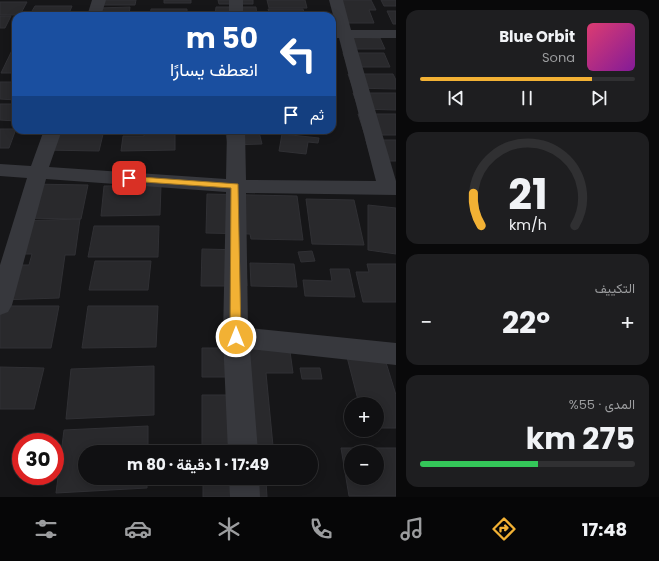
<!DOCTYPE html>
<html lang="ar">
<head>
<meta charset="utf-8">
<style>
	body { margin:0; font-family:Poppins,Vazirmatn,sans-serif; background:#1e1e20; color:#f1f3f6; direction:rtl; height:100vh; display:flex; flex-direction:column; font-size:15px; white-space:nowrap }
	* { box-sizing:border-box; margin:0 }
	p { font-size:13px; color:#9c9d9f }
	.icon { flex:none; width:22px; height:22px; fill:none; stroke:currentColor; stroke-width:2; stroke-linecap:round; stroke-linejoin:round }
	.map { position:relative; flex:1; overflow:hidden; direction:ltr }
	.sheet { display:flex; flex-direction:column; gap:10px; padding:10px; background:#09090a; width:263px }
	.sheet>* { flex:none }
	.hud { position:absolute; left:12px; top:12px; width:324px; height:122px; border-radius:12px; box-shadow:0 2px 10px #0003,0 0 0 1px #303032; direction:rtl; background:#1a4fa0; color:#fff; overflow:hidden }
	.fabs { position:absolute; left:344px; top:397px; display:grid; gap:8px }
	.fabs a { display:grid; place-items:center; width:40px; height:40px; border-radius:50%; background:#101012; box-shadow:0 2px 10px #0003,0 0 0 1px #303032; font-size:20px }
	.speed { position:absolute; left:12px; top:433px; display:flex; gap:8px; font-size:20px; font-weight:700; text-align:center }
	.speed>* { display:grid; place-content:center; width:52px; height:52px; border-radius:50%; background:#101012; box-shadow:0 2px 10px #0003,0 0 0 1px #303032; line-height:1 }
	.speed .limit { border:6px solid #d22; background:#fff; color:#111 }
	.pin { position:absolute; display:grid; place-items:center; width:34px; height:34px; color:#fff; margin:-17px; border-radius:8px; box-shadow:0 2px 6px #0006 }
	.me { position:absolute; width:44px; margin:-22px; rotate:0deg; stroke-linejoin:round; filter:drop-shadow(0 0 3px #0008) }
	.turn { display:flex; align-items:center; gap:14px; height:84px; padding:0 12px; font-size:18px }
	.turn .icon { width:52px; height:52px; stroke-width:2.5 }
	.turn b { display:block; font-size:28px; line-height:34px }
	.then { display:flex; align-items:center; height:38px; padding:0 12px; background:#0003; gap:8px; font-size:15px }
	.big { font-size:30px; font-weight:700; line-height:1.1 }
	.sheet .card { flex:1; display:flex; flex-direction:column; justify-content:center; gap:6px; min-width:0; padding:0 14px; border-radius:12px; background:#1e1e20 }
	.sheet .dial { align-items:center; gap:0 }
	.dial svg { height:104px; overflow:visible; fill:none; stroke:#303032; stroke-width:7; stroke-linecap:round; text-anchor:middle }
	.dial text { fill:#f1f3f6; stroke:none }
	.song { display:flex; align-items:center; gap:12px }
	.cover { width:48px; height:48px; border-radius:6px; background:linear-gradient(135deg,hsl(340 70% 55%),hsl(290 70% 35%)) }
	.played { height:4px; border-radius:2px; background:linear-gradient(90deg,#f2b134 80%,#303032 80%) }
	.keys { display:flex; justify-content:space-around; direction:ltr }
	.heat { display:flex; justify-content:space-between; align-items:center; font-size:22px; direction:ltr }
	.charge { height:6px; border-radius:3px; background:linear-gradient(90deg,#34c759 55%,#303032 0) }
	.trip { position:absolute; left:78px; top:445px; width:240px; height:40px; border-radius:20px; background:#101012; box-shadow:0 2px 10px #0003,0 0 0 1px #303032; font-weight:700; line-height:40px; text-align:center; direction:rtl }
	.menu { display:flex; height:64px; justify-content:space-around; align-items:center; background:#060607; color:#9c9d9f }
	.menu .icon { width:28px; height:28px }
	.menu .active { color:#f2b134 }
	.menu b { font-size:18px; color:#f1f3f6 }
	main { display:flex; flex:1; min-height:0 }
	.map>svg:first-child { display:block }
	.building { fill:#29292c; stroke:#303034; fill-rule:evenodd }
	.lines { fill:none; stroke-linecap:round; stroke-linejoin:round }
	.minor { fill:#37383d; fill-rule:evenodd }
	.route { fill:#f2b134; stroke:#9d7322 }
</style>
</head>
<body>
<main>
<section class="sheet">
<div class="card">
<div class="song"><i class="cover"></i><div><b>Blue Orbit</b><p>Sona</p></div></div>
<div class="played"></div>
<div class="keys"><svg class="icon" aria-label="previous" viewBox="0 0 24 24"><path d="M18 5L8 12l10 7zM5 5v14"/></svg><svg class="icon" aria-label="pause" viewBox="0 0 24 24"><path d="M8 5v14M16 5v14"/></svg><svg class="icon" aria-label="next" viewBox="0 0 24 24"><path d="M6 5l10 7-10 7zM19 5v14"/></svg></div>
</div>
<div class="card dial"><svg viewBox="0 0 100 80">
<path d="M14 69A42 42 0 1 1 86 69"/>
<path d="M14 69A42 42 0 0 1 8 44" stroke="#f2b134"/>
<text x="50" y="56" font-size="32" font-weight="700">21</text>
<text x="50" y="72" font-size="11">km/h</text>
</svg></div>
<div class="card"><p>التكييف</p>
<div class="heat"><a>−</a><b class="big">22°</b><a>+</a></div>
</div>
<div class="card"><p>المدى · 55%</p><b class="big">275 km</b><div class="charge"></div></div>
</section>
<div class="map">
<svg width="396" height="497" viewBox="0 0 396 497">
	<rect width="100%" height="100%" fill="#161618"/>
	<path class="building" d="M101,0H136L135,5H99Z
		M164,0H191V3H164Z
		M218,0H253V4H219Z
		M267,0H305L307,8H269Z
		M331,0H371L376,10H369L374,23H338Z
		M381,0H396V6H384Z
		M0,2H27L20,15H0Z
		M35,6H72L68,16H29Z
		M130,7L129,16H97L98,8Z
		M216,7H256L257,16H215Z
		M151,9H187V16H150Z
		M268,9H303L305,16H270Z
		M387,11H396V24H393Z
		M0,16H11L5,28H0Z
		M343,37L380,38L385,49H347Z
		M15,44L16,73H1Z
		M343,53H384L390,67H348Z
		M348,74H393L396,80V89L353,88Z
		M0,82H16V100L0,99Z
		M353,93H396V110L359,109Z
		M0,104H16V121L0,120Z
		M358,114H396V135H365Z
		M0,129H16L9,148H0Z
		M51,130H104L99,151L44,150Z
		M144,130H175V150L121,151L123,136H144Z
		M277,130H326L327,134H278Z
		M259,132L262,144L228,145L226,133Z
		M282,134L319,138L318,143L308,142L306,154L279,151Z
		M366,140H396V161H372Z
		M30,184L88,185L81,219L19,218Z
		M161,185L160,215L101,216L104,186Z
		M207,194L297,196L303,240L251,239L250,234L206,233Z
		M306,199L354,200L364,245L312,244Z
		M368,205L396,208V254L368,250Z
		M80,219L75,255H65L59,298L0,300V273L2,265H29L32,254H7L16,221Z
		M94,226H159L158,257H88Z
		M202,249L245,250L247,286H201Z
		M312,251L315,261L301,262L298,252Z
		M95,261H151L148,290H89Z
		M250,263L294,264L297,287L251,286Z
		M367,264H396V302H363L356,272H369Z
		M330,269H349L355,297L305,296L303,280L332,281Z
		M0,306H59L51,348H0Z
		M88,306H158L156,347L82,348Z
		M288,337L293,373H266L273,446L290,445V452H202V395H236L232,377H202V348H221V338Z
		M384,356L396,395V428H377V404H359L347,357Z
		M154,366V415L66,419L71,369Z
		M0,367L44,368L34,409H0Z
		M300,368H320L322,379H302Z
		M148,426V452H85V478H147V488L56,493L64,430Z
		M341,448H396V496H349ZM351,452H377V478H351Z
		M203,478H293L294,480L266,481L267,497H203Z"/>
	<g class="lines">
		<path class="minor" d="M92,0H106L101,16H87Z
			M229,0H243V16H229Z
			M329,0H343L351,30H396V38H354L396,181V195L246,193L248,328L396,343V365L250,349L258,452H228L223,337L226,192L46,179L12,305L8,312L0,315V265L27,178L0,176V164L31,166L44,130H62L49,167L226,179L227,130H245L246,180L376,181L339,38H332V30H337Z
			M229,478H259L260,497H230Z"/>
	</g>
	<path class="route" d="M126,176L238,184L241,337L239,340L236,341L232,340L230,337L231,188L129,181L126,180Z"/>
</svg>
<div class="fabs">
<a>+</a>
<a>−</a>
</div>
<div class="speed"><div class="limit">30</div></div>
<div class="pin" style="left:129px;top:178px;background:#d93025"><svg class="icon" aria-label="arrive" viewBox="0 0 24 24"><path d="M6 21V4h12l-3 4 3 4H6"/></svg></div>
<svg class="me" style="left:236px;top:337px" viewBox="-20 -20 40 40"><circle r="17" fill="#f2b134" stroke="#fff" stroke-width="3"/><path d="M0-11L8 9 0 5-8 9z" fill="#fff"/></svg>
<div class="trip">17:49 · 1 دقيقة · 80 m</div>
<div class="hud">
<div class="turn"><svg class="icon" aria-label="left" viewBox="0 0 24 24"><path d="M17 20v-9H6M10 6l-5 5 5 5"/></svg><div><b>50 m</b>انعطف يسارًا</div></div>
<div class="then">ثم<svg class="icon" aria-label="arrive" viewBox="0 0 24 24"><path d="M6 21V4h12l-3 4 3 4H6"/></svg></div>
</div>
</div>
</main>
<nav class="menu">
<b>17:48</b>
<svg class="icon active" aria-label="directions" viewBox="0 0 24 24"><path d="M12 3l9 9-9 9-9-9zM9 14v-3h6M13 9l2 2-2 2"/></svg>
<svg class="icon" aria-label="music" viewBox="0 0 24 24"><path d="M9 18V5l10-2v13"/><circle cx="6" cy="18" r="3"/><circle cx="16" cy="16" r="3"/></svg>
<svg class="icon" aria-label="phone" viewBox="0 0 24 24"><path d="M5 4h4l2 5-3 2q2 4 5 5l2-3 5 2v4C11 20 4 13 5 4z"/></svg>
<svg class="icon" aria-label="climate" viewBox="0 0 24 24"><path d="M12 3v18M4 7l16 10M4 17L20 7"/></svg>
<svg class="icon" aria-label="car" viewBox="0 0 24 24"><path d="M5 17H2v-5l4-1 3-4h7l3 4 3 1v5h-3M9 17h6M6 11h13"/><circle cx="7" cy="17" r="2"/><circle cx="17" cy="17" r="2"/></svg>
<svg class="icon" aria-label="filters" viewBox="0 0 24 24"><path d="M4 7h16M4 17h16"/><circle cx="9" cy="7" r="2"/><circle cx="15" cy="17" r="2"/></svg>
</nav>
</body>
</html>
